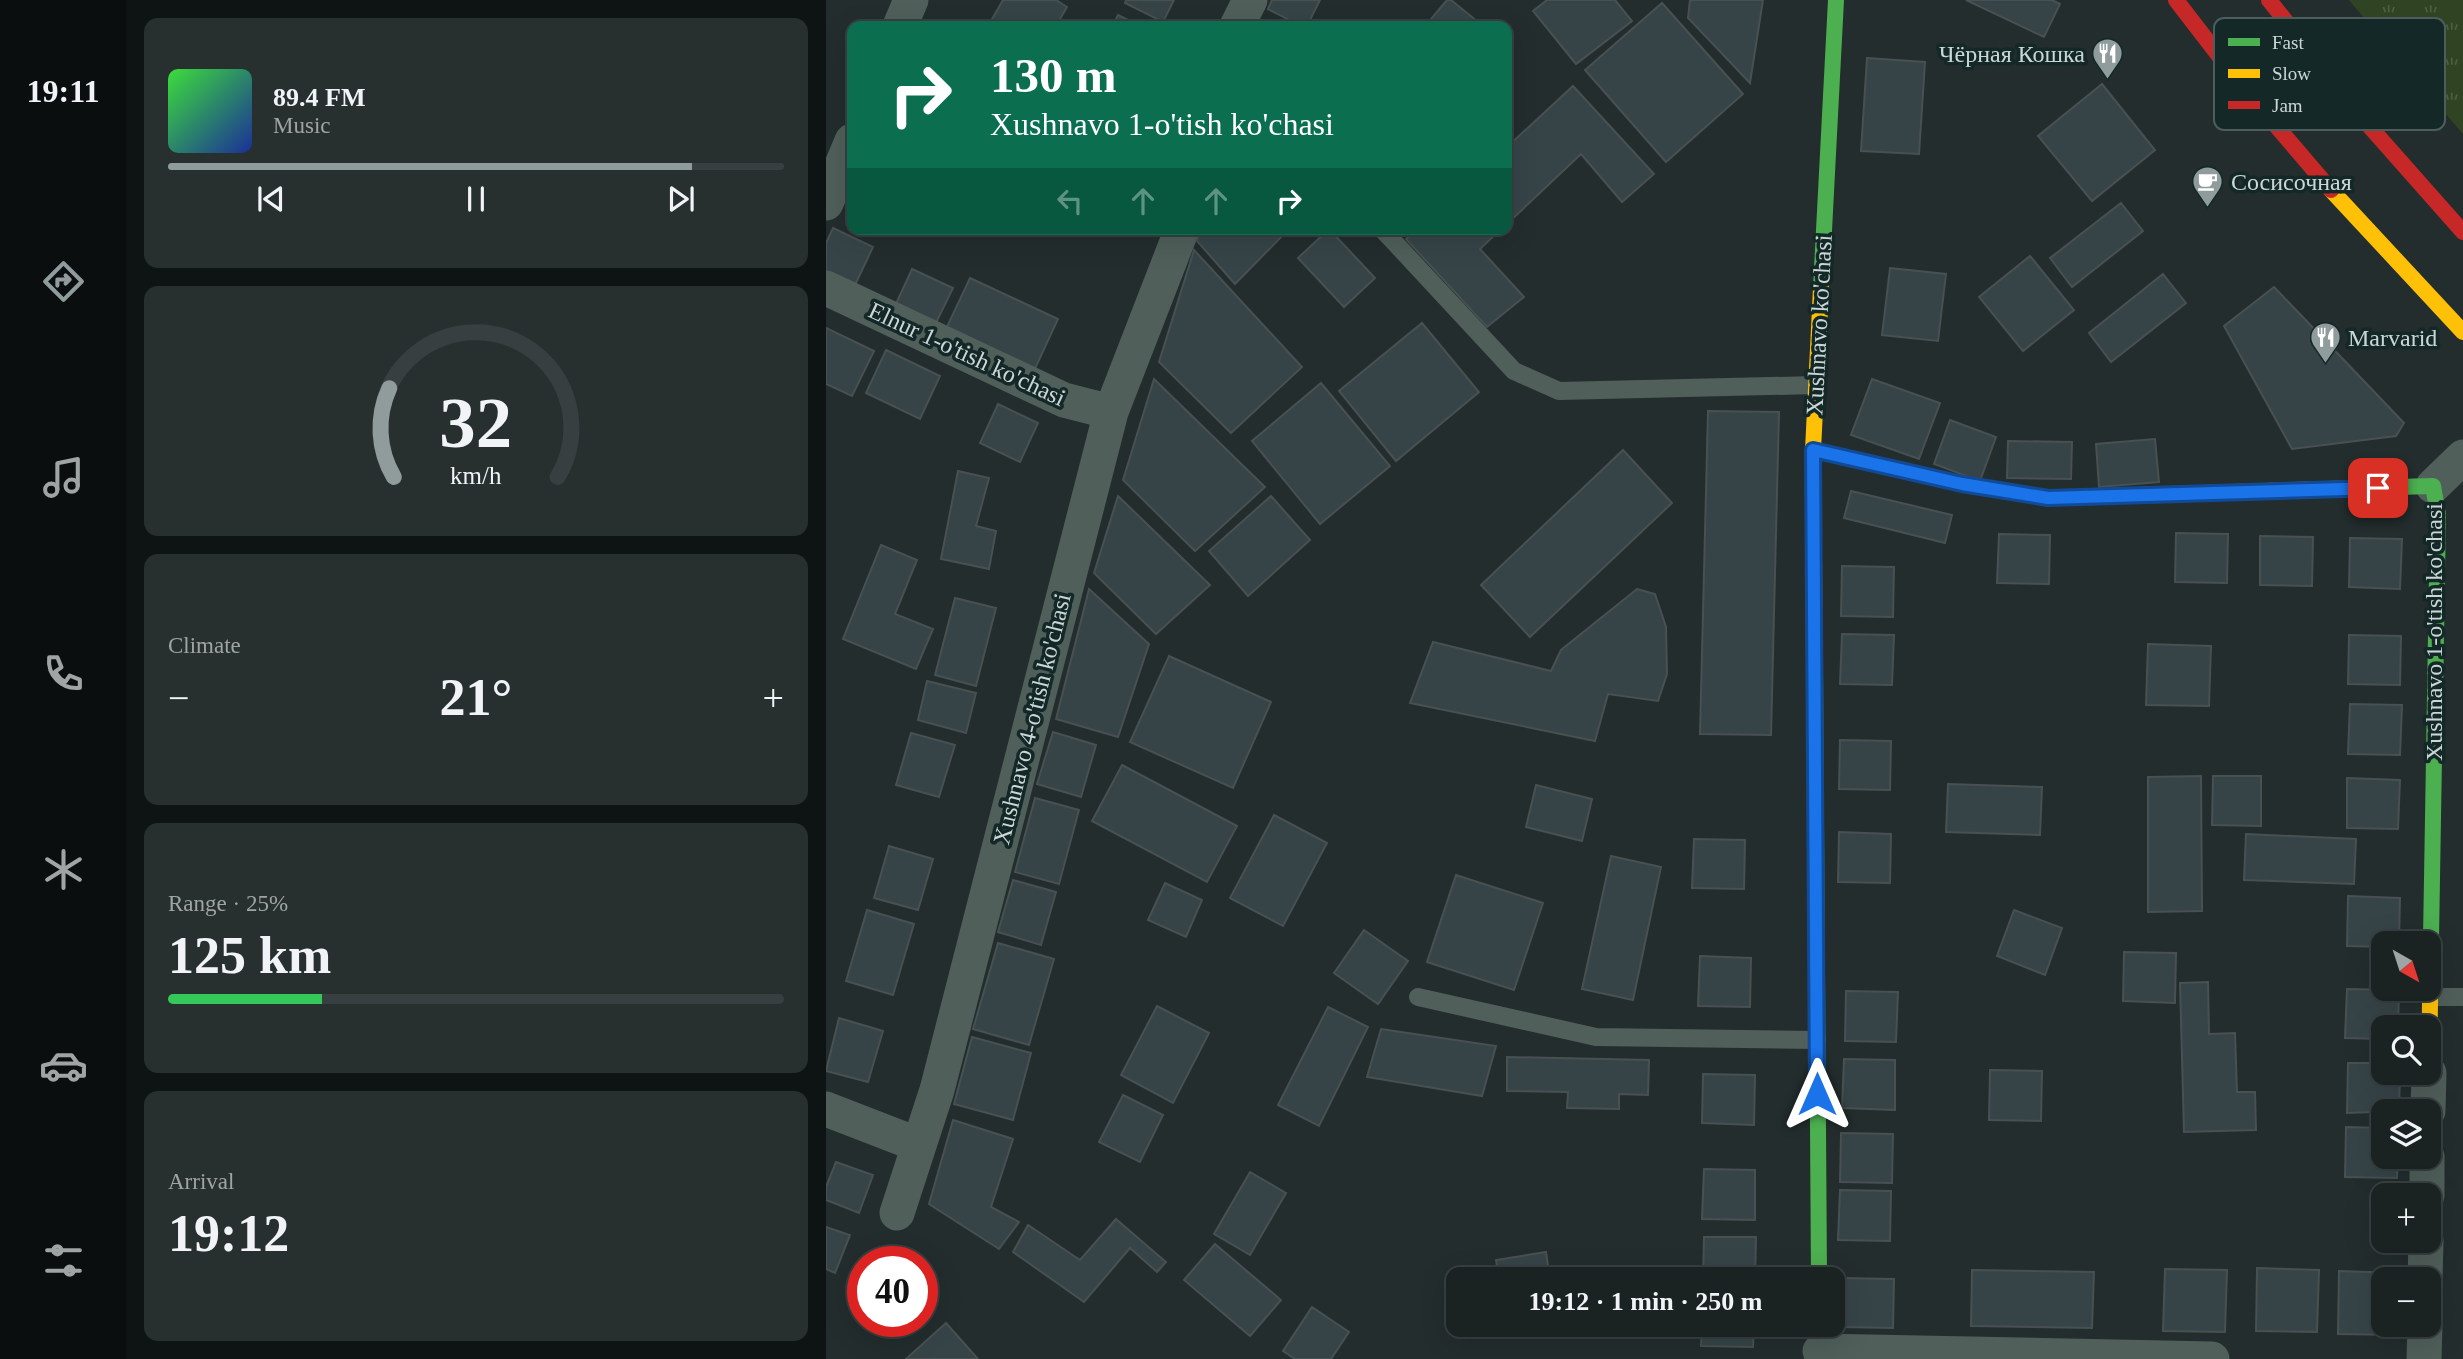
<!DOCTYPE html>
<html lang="en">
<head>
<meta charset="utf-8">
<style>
	body { margin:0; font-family:"Times New Roman",serif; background:#272f2f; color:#f1f3f6; height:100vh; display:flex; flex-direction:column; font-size:26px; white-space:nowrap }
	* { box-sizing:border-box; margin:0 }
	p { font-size:23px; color:#9fa4a5 }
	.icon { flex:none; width:38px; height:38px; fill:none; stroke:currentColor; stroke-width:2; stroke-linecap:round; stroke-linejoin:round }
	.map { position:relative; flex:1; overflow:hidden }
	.side { display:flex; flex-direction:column; gap:18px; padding:18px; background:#0e1313; width:700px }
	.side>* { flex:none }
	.hud { position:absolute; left:21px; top:21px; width:665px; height:214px; border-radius:14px; box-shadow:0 7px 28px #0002,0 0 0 2px #383f40; background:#0b6e4f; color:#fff; overflow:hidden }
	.needle { width:46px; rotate:141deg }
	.fabs { position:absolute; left:1545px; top:931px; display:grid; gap:14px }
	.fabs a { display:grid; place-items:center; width:70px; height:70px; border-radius:14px; background:#1a2222; box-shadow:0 7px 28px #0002,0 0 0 2px #383f40; font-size:35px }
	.speed { position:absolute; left:21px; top:1246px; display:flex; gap:14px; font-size:35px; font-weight:700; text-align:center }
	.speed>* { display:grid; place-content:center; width:91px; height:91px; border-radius:50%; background:#1a2222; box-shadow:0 7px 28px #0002,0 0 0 2px #383f40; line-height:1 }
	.speed .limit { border:10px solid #d22; background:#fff; color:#111 }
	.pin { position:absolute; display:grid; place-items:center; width:60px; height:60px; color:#fff; margin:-30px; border-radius:14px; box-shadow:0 4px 10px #0006 }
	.me { position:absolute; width:77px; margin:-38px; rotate:0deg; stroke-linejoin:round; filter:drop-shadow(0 0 5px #0008) }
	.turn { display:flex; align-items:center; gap:24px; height:147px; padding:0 28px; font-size:32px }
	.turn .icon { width:91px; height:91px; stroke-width:2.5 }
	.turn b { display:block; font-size:49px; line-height:60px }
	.lanes { display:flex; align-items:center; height:66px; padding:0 28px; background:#0003; justify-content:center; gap:35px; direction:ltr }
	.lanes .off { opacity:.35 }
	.big { font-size:52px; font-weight:700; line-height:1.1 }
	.side .tile { flex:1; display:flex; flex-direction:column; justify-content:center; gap:10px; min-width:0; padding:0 24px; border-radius:14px; background:#272f2f }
	.side .dial { align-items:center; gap:0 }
	.dial svg { height:182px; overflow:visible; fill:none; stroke:#383f40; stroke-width:7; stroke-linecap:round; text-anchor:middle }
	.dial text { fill:#f1f3f6; stroke:none }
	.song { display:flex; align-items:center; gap:21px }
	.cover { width:84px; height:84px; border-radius:10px; background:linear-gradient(135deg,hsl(120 70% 55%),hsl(230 70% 35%)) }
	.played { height:7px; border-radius:4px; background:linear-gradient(90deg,#909c9c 85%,#383f40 85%) }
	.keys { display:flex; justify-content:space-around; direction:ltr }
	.heat { display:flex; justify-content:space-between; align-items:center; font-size:38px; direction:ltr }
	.charge { height:10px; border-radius:5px; background:linear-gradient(90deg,#34c759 25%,#383f40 0) }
	.trip { position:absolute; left:620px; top:1267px; width:399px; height:70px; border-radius:14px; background:#1a2222; box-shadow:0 7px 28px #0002,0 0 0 2px #383f40; font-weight:700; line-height:70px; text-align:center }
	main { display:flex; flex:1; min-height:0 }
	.tabs { display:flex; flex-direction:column; width:126px; justify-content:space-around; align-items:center; background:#0a0e0e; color:#9fa4a5 }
	.tabs .icon { width:49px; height:49px }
	.tabs .on { color:#909c9c }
	.tabs b { font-size:32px; color:#f1f3f6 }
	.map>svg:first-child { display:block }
	.grass { fill:url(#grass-tufts) }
	.building { fill:#364448; stroke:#485052; stroke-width:2 }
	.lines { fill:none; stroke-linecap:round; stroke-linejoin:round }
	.lane { stroke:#505f5a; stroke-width:18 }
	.street { stroke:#505f5a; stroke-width:35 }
	.fast { stroke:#4caf50; stroke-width:16 }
	.slow { stroke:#ffc107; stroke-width:16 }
	.jam { stroke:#c62828; stroke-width:16 }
	.route-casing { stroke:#114b97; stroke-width:18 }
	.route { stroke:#1a73e8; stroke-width:12 }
	.labels { text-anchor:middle; stroke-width:7; stroke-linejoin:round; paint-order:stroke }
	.poi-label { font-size:24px; fill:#cbd7d7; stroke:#142828; text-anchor:start }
	.street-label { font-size:24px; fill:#cbd7d7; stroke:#142828 }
	.key { fill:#142828; stroke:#4b5d5d; stroke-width:2 }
	.key-label { font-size:19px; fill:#cbd7d7 }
</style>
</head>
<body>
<main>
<nav class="tabs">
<b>19:11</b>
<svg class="icon on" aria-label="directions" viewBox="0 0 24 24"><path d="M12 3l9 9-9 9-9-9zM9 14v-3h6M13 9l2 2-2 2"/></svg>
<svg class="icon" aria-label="music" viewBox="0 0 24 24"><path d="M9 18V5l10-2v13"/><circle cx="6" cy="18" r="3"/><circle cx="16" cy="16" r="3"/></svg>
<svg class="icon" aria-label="phone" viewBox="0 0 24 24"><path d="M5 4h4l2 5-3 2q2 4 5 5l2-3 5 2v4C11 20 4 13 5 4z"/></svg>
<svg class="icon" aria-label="climate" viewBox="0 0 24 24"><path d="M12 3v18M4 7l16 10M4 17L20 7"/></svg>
<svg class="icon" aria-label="car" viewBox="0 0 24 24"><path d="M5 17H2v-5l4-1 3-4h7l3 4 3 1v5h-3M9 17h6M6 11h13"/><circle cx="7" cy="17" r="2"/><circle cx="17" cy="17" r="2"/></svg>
<svg class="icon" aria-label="filters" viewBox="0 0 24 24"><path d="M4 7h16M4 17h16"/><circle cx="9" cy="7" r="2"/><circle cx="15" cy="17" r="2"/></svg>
</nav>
<section class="side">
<div class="tile">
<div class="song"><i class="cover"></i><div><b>89.4 FM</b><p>Music</p></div></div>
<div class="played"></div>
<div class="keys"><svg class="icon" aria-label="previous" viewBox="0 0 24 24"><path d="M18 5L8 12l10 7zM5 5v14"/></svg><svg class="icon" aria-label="pause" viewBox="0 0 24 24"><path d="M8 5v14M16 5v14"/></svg><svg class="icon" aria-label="next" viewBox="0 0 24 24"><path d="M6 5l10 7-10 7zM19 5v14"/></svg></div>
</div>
<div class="tile dial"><svg viewBox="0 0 100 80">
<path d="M14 69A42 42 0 1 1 86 69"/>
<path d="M14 69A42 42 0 0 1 12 30" stroke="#909c9c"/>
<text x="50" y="56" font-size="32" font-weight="700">32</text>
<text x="50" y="72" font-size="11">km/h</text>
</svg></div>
<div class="tile"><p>Climate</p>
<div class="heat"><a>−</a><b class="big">21°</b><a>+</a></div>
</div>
<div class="tile"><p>Range · 25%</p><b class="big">125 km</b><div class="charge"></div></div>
<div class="tile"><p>Arrival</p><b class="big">19:12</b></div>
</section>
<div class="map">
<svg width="1637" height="1359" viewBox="0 0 1637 1359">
	<defs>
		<pattern id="grass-tufts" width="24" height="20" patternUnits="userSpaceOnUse" patternTransform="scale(1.75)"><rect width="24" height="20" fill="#304424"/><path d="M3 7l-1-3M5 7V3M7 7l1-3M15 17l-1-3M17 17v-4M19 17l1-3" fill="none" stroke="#4d5e43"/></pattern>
	</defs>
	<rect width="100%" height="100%" fill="#232d2d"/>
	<path class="grass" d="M1523,0H1637V134Z"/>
	<path class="building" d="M177,0H230L241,7L230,26H162Z
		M300,0H348L337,22L299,3Z
		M446,0H494L481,26H475L442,9Z
		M621,0H625L657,26H599Z
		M721,0H789L806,21L750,64L707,11Z
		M864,0H937L924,83L862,18Z
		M1140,0H1226L1234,4L1218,37Z
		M836,3L917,94L840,162L759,70Z
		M292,15L314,26H286Z
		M1041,58L1099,62L1093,154L1035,151Z
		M1276,84L1329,150L1266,201L1212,136Z
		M747,86L828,174L796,202L755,154L681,224V147Z
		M1295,203L1317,231L1246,287L1224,258Z
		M7,228L47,247L29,285L0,272V243Z
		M375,229H463L409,284L371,241Z
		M503,229L549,278L518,307L472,258Z
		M591,229H675L654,249L698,297L661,327L580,239Z
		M368,250L476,367L405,433L333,362Z
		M1204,256L1248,310L1197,351L1153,297Z
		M1064,268L1120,274L1112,341L1056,335Z
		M86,269L127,288L108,327L68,308Z
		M1337,274L1360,303L1285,362L1263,333Z
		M144,278L232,319L207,373L119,331Z
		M1448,287L1578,423L1570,436L1466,449L1398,326Z
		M596,323L653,392L570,461L513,391Z
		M0,328L48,351L26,396L0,384Z
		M60,350L114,376L94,419L40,393Z
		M328,379L439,487L369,551L297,480Z
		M1046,379L1114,403L1093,459L1025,435Z
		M495,383L564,466L494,524L426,441Z
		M172,404L212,423L194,462L154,443Z
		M882,411L953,412L945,735L874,734Z
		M1124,420L1170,437L1154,481L1108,464Z
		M1329,439L1333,482L1273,487L1270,444Z
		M1182,441L1246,442L1245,479L1181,478Z
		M797,450L846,503L704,637L655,585Z
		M132,471L163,478L150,526L170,531L163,569L115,559Z
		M1025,491L1126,515L1119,543L1018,518Z
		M292,496L384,585L330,634L268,573Z
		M445,496L484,540L422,596L383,551Z
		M1350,533L1402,534L1401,583L1349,582Z
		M1173,534L1224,535L1223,584L1171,583Z
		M1434,536L1487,537L1486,586L1434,585Z
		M1524,538L1576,539L1574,589L1523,587Z
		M55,545L91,560L69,614L107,629L90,669L17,639Z
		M1016,566L1068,567L1067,617L1015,616Z
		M263,589L323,644L292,737L230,719Z
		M811,589L829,594L840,627L841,674L832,701L782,694L769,741L584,703L607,642L725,671L735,650Z
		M129,598L170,608L150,686L109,675Z
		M1016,634L1068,635L1066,685L1014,684Z
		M1523,635L1575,636L1574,685L1522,684Z
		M1322,644L1385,646L1383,706L1320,705Z
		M343,656L445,702L407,788L304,742Z
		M101,681L150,693L140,733L92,720Z
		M1524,704L1576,705L1574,755L1522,754Z
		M227,732L270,745L255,797L211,784Z
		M85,733L129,745L113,797L70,785Z
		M1014,740L1065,741L1064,790L1013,789Z
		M296,765L411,826L381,882L266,821Z
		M1375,776L1376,911L1322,912V777Z
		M1387,776H1435V826L1386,825Z
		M1521,778L1574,780L1572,829L1521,828Z
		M1122,784L1216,787L1214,835L1120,832Z
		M710,785L766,799L756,841L700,827Z
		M209,798L253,810L233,884L189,872Z
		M448,815L501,843L457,926L404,898Z
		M1013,832L1065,834L1064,883L1012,882Z
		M1420,834L1530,839L1528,884L1418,880Z
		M868,839L919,840L918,889L866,888Z
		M63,846L107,859L92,910L48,898Z
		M785,856L835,867L807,1000L756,989Z
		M630,875L717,903L688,990L601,962Z
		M187,880L230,892L215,945L172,932Z
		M339,883L376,900L360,937L322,920Z
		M1522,896L1574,898L1573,943H1558V947L1521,946Z
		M41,910L88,924L67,995L20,981Z
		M1188,910L1236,928L1219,975L1171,956Z
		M538,930L582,961L552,1004L508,973Z
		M172,943L228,959L203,1045L147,1029Z
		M1298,952L1350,953L1349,1003L1297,1001Z
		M874,956L925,958L924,1007L872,1006Z
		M1382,982L1383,1034L1409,1033L1411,1092H1429L1430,1130L1358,1132L1354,983Z
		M1521,989L1573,990L1572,1027H1558V1039L1519,1038Z
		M1020,991L1072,992L1070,1042L1019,1041Z
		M331,1006L383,1033L347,1103L295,1075Z
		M502,1007L542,1027L493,1126L452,1105Z
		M13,1018L57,1031L42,1082L0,1071Z
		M555,1029L670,1046L656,1096L541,1077Z
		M146,1037L205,1053L187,1120L128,1104Z
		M681,1057L823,1060L822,1095L793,1094V1109L741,1108L742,1092L681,1091Z
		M1018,1059L1069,1060V1110L1016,1108Z
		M1522,1063H1558V1073H1574L1573,1111L1521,1113Z
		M1164,1070L1216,1071L1215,1121L1163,1120Z
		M877,1074L929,1075L928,1125L876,1123Z
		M297,1095L337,1115L314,1162L273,1142Z
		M127,1120L187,1139L165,1207L193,1222L173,1249L103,1204Z
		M1520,1127L1558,1128V1157H1572L1571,1178L1519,1177Z
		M1015,1133L1067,1134L1066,1183L1014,1182Z
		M10,1162L47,1175L33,1213L0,1200V1187Z
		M878,1169L929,1170V1220L876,1219Z
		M424,1172L460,1193L424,1255L388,1234Z
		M1014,1190L1065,1191L1064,1241L1012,1240Z
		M290,1219L340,1262L331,1272L304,1248L258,1302L187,1252L202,1225L254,1260Z
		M0,1227L24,1235L9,1273L0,1269Z
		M878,1237H930L929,1279H877Z
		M389,1244L455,1300L424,1336L358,1280Z
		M720,1252L724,1279H673L670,1260Z
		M1431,1268L1493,1270L1491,1332L1430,1331Z
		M1339,1269L1401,1270L1399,1332L1337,1331Z
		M1146,1270L1268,1272L1266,1328L1145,1326Z
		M1513,1271L1575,1273L1574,1279H1558V1325H1573V1335L1512,1334Z
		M1016,1278L1068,1279L1067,1328L1015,1327Z
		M486,1307L523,1332L505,1359H469L457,1351Z
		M120,1323L152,1359H80Z
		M876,1325H928L927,1347L875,1346Z"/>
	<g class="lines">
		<path class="lane" d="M556,229L688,371L733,391L990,385
			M592,997L770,1037L991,1040
			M1604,997H1637"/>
		<path class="street" d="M74,26L85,0
			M411,26L424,0
			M0,203L26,141
			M0,288L238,400L285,412
			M1607,486L1637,457
			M0,1109L93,1145
			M1602,1111L1603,1073
			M1601,1195V1157
			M71,1213L111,1090L285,412L356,229
			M1599,1279L1600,1241
			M994,1351L1386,1359
			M1598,1359L1599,1325"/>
		<path class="fast" d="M995,288L1010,0
			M1500,489L1607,486L1612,514L1605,939
			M989,669L993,1279"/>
		<path class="slow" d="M1505,190L1637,332
			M987,450L1136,484L1222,498L1500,489
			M989,669L987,450L995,288
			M1603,1068L1605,939"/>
		<path class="jam" d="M1350,0L1417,87L1505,190
			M1443,0L1537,119L1637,232"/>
	</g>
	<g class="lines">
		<defs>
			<path id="route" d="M991,1094L987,450L1136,484L1222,498L1552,488"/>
		</defs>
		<use href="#route" class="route-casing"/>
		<use href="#route" class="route"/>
	</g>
	<defs>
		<symbol id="restaurant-pin" viewBox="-11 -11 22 30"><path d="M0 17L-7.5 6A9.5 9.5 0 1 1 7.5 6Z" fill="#909c9c" stroke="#142828"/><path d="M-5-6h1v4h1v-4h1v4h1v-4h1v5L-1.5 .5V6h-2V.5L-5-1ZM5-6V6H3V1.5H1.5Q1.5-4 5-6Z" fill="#fff"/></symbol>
		<symbol id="cafe-pin" viewBox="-11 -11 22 30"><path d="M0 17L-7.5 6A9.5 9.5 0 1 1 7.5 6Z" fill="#909c9c" stroke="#142828"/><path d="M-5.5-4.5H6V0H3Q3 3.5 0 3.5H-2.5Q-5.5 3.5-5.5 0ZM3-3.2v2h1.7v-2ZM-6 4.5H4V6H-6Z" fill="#fff"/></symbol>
	</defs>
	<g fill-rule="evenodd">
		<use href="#restaurant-pin" x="1264" y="36" width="35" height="47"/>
		<use href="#cafe-pin" x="1364" y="164" width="35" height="47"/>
		<use href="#restaurant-pin" x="1482" y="320" width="35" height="47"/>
	</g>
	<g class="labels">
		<g class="poi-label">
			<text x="1259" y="62" text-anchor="end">Чёрная Кошка</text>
			<text x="1405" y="190">Сосисочная</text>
			<text x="1522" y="346">Marvarid</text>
		</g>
		<g class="street-label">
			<text transform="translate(993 325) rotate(-87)" y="8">Xushnavo ko'chasi</text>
			<text transform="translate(141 354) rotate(25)" y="8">Elnur 1-o'tish ko'chasi</text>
			<text transform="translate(1608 632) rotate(-90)" y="8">Xushnavo 1-o'tish ko'chasi</text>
			<text transform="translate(206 719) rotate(-76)" y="8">Xushnavo 4-o'tish ko'chasi</text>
		</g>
	</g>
	<rect x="1388" y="18" width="231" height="112" rx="10" class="key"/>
	<rect x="1402" y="38" width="32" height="8" fill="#4caf50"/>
	<rect x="1402" y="69" width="32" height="9" fill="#ffc107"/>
	<rect x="1402" y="101" width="32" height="8" fill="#c62828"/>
	<g class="key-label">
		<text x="1446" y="49">Fast</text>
		<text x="1446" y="80">Slow</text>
		<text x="1446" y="112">Jam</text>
	</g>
</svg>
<div class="fabs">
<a><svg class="needle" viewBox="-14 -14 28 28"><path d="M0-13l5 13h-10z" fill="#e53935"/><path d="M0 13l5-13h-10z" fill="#9fa4a5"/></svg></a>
<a><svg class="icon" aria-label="search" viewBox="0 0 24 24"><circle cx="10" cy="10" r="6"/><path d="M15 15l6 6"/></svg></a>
<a><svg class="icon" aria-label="layers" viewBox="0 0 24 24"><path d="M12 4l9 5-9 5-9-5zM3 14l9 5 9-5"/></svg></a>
<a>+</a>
<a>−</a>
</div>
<div class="speed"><div class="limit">40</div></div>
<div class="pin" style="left:1552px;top:488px;background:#d93025"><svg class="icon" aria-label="arrive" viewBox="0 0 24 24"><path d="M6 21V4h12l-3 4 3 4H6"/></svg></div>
<svg class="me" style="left:991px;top:1094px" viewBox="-20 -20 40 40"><path d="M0-17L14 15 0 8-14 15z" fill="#1a73e8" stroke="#fff" stroke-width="4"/></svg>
<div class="trip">19:12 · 1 min · 250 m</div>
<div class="hud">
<div class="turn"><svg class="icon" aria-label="right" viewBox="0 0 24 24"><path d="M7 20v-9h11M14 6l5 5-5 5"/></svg><div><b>130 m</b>Xushnavo 1-o'tish ko'chasi</div></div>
<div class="lanes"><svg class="icon off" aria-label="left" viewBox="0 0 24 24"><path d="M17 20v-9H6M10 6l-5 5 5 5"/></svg><svg class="icon off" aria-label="ahead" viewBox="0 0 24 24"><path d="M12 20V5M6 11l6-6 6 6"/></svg><svg class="icon off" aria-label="ahead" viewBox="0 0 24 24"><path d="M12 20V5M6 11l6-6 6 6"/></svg><svg class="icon" aria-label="right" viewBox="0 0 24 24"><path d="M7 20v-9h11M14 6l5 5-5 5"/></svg></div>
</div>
</div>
</main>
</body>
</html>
